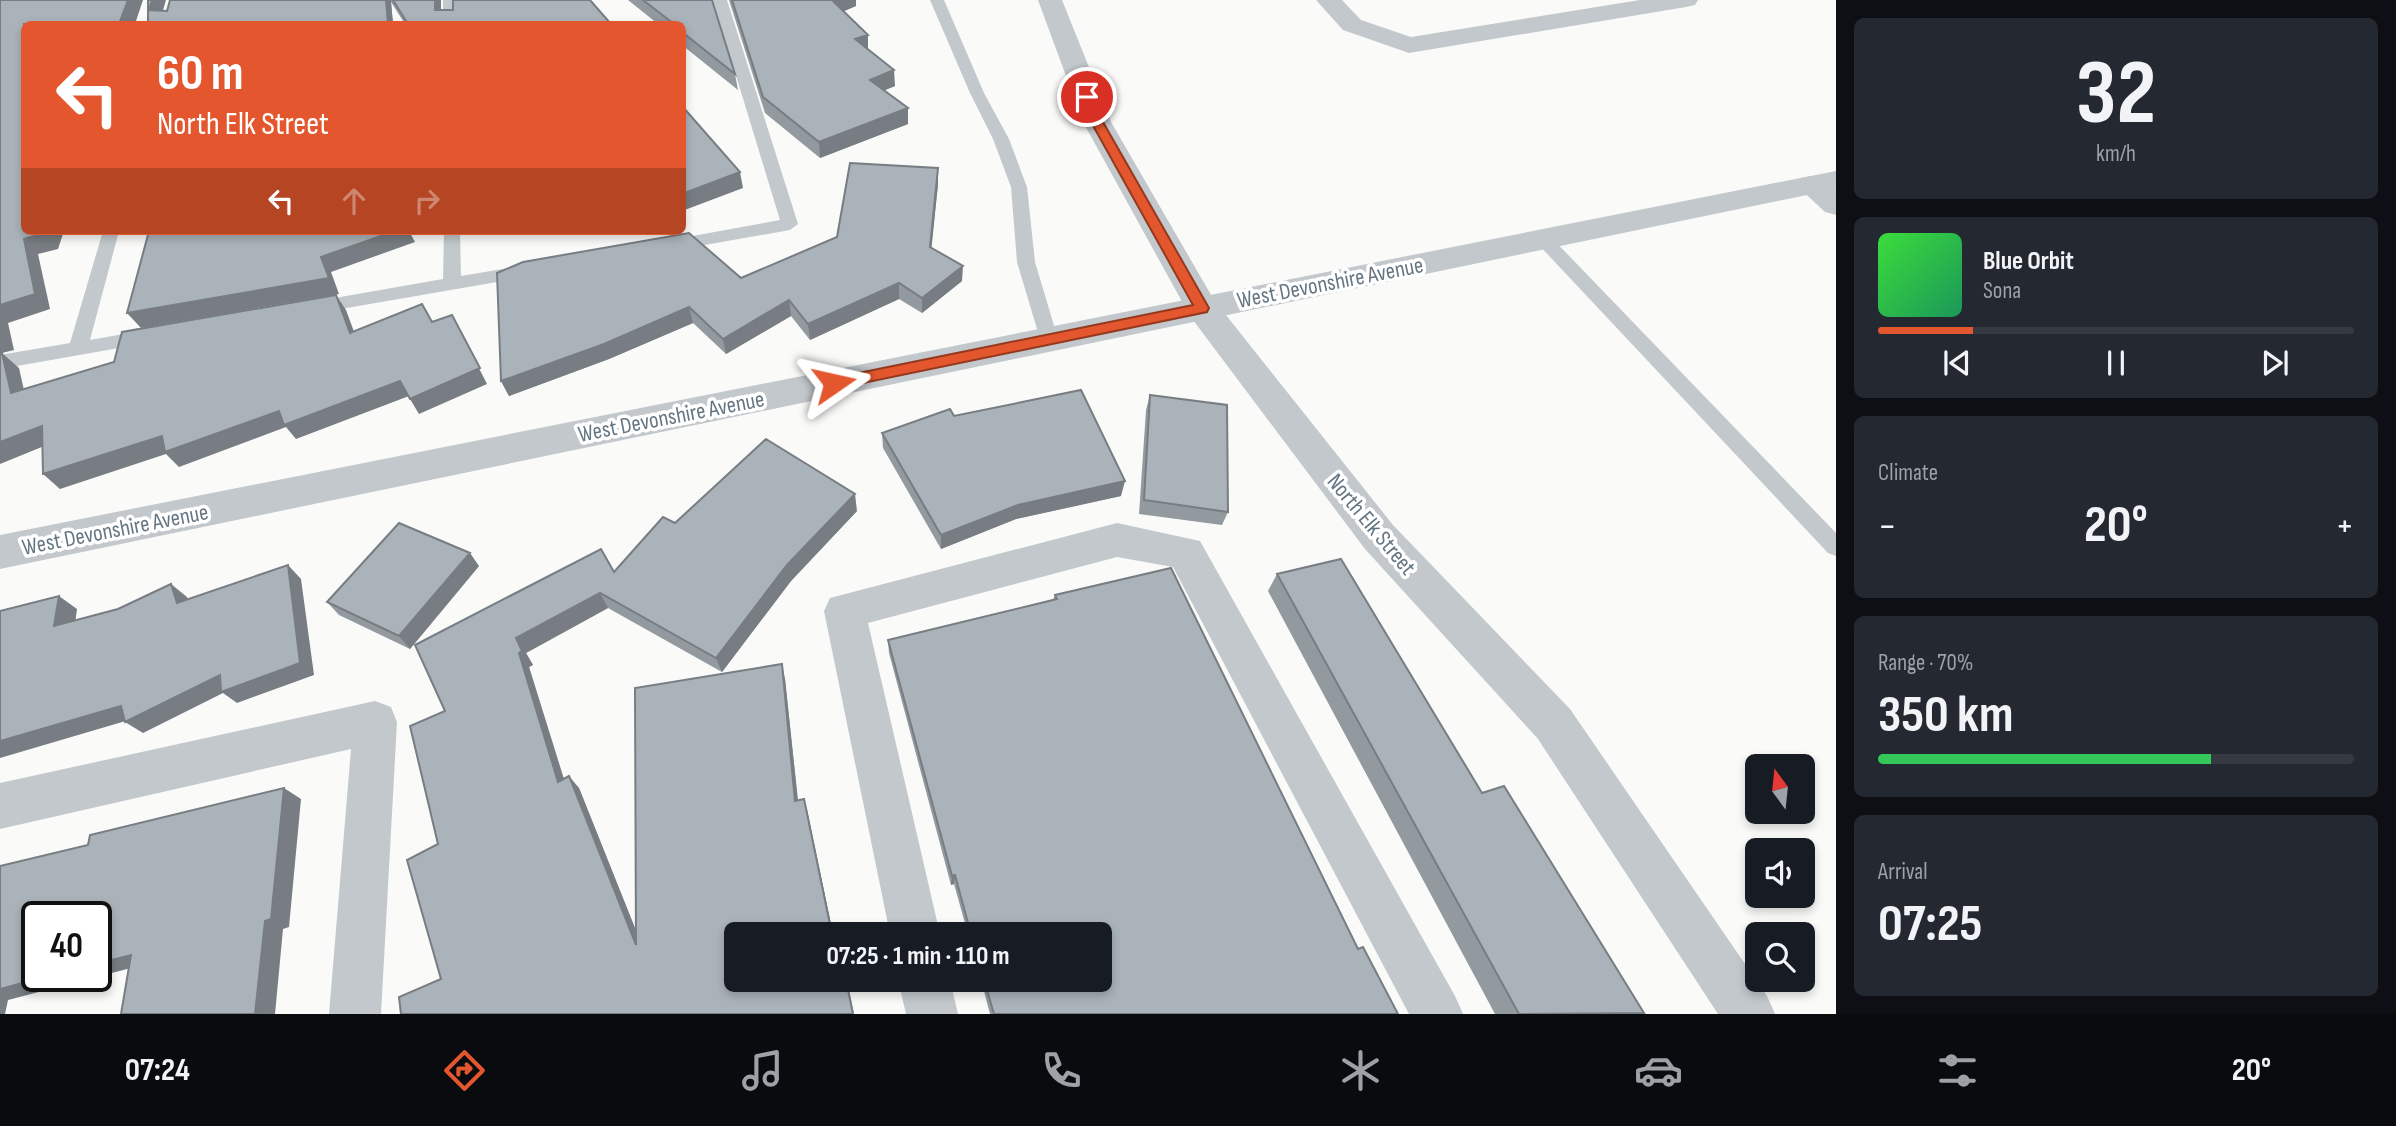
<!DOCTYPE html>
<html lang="en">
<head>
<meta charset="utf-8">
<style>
	body { margin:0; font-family:"Sofia Sans Condensed",sans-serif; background:#242831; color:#f1f3f6; height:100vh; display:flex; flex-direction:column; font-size:26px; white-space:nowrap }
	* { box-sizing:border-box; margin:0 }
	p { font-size:23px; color:#9ea1a6 }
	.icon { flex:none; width:38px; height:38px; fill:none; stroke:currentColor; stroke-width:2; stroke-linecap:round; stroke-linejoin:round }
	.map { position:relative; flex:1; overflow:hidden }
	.side { display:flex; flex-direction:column; gap:18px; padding:18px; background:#0d0f14; width:560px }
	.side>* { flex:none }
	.hud { position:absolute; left:21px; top:21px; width:665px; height:214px; border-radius:10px; box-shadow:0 4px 10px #0003; background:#e4572e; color:#fff; overflow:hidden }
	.needle { width:46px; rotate:345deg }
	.tools { position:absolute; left:1745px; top:754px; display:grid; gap:14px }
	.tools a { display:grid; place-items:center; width:70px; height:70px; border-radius:10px; background:#171b24; box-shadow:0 4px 10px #0003; font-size:35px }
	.speed { position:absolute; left:21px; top:901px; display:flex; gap:14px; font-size:35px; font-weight:700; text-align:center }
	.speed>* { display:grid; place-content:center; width:91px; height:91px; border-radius:50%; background:#171b24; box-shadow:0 4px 10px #0003; line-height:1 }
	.speed .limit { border:4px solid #111; border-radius:10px; background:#fff; color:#111 }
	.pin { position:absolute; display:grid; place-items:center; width:60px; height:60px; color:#fff; margin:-30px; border:4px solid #fff; border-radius:50%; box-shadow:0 2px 7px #0007 }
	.me { position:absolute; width:77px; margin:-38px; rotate:79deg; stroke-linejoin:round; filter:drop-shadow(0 0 5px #0008) }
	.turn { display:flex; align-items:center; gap:24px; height:147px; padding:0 21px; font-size:32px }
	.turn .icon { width:91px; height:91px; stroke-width:2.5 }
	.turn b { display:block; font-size:49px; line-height:60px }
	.lanes { display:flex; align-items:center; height:66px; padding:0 21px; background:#0003; justify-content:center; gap:35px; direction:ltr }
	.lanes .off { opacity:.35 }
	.big { font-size:52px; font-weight:700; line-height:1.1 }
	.side .widget { flex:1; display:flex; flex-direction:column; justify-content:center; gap:10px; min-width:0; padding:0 24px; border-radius:10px; background:#242831 }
	.side .dial { align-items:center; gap:0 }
	.dial b { font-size:91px; line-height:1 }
	.song { display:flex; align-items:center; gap:21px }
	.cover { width:84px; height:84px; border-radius:10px; background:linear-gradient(135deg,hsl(120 70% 55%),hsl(150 70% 35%)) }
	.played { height:7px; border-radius:4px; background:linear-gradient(90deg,#e4572e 20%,#363941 20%) }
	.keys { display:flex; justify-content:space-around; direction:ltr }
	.heat { display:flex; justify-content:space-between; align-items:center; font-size:38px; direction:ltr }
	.charge { height:10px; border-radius:5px; background:linear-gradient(90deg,#34c759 70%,#363941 0) }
	.trip { position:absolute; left:724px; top:922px; width:388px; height:70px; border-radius:10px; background:#171b24; box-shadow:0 4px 10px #0003; font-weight:700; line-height:70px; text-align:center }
	.tabs { display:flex; height:112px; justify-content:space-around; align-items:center; background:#090b0e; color:#9ea1a6 }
	.tabs .icon { width:49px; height:49px }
	.tabs .on { color:#e4572e }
	.tabs b { font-size:32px; color:#f1f3f6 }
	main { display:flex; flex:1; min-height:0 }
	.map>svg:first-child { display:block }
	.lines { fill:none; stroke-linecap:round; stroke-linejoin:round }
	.service { fill:#c3c8cc; fill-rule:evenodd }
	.minor { fill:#c3c8cc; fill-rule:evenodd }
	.tertiary { fill:#c3c8cc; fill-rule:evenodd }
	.wall { fill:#929a9f }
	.shaded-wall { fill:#777d82 }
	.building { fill:#aab3b9; stroke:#777d82; stroke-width:2 }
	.route { fill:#e4572e; stroke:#94391e; stroke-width:2 }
	.labels { text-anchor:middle; stroke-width:7; stroke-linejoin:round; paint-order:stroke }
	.street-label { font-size:23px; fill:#657683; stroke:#fff }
</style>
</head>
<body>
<main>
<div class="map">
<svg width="1836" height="1014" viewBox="0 0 1836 1014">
	<rect width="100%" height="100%" fill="#fafaf8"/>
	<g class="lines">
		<path class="service" d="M443,0H457V24H443Z
			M713,0H727L798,224L790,230L671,251L662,245L665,241L780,220Z
			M930,0H944L984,93L1009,139L1027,187L1035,262L1058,339L1056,344H1042L1040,339L1017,262L1011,187L993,139L970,93Z
			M103,231H119L90,340L146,330L153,332L155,337L153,342L0,369V355L70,343Z
			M444,231H460L461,276L526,265L535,271L526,277L312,314L306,312L303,308L306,304L312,302L443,279Z
			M1543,233L1549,235L1836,533V556L1828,553L1537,243L1534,239L1537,235Z"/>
		<path class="minor" d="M1038,0H1062L1111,122L1214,300L1393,525L1570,709L1767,996L1775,1014H1718L1538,739L1365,549L1190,316L1083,122Z
			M1316,0H1342L1361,20L1411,37L1640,0H1698L1695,5L1686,7L1409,53L1343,30Z
			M1811,176L1822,178L1836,190V215L1825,212L1796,185L1800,178Z
			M1117,523L1200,541L1455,996L1463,1014H1409L1173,567L1117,557L868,623L940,934H890L824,611L830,598Z
			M375,701L391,707L397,722L381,1014H329L351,749L0,829V783Z
			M898,980H950L958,1014H906Z"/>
		<path class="tertiary" d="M1836,171V189L0,569V535Z"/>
	</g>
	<path class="wall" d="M170,0H441V10L592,3L611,24H405L391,2L393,24H148L163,10L167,11Z
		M628,0H712L735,74L738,90L682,45V24H658Z
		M729,0H856V6L843,11L868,35V49L895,86L884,90L908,124L820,158L765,113Z
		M938,168V184L931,248L962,281L922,313L899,299L810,340L791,316L726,354L693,323L609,359L509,396L501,381L837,237Z
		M1150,395L1228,512L1222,525L1139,514L1146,410Z
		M954,416L1121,496L1016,519L941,549L883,448L882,433Z
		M857,511L791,581L722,672L608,608L526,653L533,665L529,667L564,779L579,788L636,931L785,679L798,800L804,799L807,810L833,934H737L847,980L854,1014H401L441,979L438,844L445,711L614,572L675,523Z
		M479,566L410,649L339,615L327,602Z
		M1277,574L1482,793L1642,1014H1495L1268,591Z
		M1055,595L1358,949L1398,1014H990L981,980H1101V934H968L954,884L951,885L889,653L888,640L1053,600Z"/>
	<path class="shaded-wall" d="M128,0H143L135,24H119Z
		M152,0H166L159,24L149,10Z
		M386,0H391V2L393,24H388Z
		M435,0H441V24L435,10Z
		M832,0H856V6L833,16Z
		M868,35V51L855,39Z
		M894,70L895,86L871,96L870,80Z
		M908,108V124L820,158L819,142Z
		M938,168V184L930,263V247Z
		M740,172L743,188L682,211V194Z
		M45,231H64L58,249L38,254L50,309L8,323L14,350L2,353L19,368L28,408L11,393L0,354V305L24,239Z
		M395,231H409L415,242L331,272L339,294L141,328L127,313L321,257Z
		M963,266L962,281L922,313V298Z
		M899,283V299L810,340L808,324Z
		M336,295L346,310L360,348L350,333Z
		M789,300L791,316L726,354L723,339Z
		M689,307L693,323L609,359L509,396L501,381Z
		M452,315L487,384L419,414L410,399Z
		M400,381L409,396L296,439L286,427L179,467L166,454L60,489L43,474L162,436L279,411Z
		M42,426L59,440L0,464V442Z
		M1125,481L1121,496L1016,519L941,549V535L1018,505Z
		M855,494L857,511L791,581L722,672L716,658L787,565Z
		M470,553L479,566L410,649L399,636Z
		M288,565L301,579L314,675L237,703L223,693L143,733L125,722L129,720L0,758V741Z
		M171,584L187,597L193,616L177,603Z
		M600,593L608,608L526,653L533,665L529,667L568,793L558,782L519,653L516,638Z
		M59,596L77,609L73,638L54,626Z
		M782,664L785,679L799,812L795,801Z
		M569,776L579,788L645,953L636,945Z
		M284,788L301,799L289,927L283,929L275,1014H255L265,921Z
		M804,799L807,810L833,934H832Z
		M955,875L954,884L951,885L952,876Z
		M131,955L154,962L8,1000L5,1014H0V989L49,976H96V964Z"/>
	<path class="building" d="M0,0H128L119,24H24V231H45L44,233L24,239L35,294L0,305Z
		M148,0H152L149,10L167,11L170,0H386L388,24H148Z
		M393,0H435V10H453V0H590L611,24H408Z
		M643,0H712L735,74L682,32V24H674Z
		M732,0H832L868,35L855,39L894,70L870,80L908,108L819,142L763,97Z
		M682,106L740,172L682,194Z
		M850,163L938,168L930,247L963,266L922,298L899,283L808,324L789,300L723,339L689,307L604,344L501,381L497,273L523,262L689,233L741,278L837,237Z
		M149,231H395L321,257L329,278L127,313Z
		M336,295L350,333L422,304L432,322L452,315L480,368L410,399L400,381L284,425L279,411L165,452L162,436L43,474L42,426L0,442V354L2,353L11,393L114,362L122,332Z
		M1081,390L1125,481L1018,505L941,535L882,433L950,409L954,416Z
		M1150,395L1227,405L1228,512L1144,500Z
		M766,439L855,494L787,565L716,658L600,593L516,638L522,651L519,653L558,782L569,776L636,945L635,688L782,664L795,801L804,799L832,934H737V980H846L853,1014H401L399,997L441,979L407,860L438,844L410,726L445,711L415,645L601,549L614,572L663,517L675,523Z
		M399,523L470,553L399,636L327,602Z
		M1341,559L1482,793L1504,786L1644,1013L1519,1014L1277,574Z
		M288,565L300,663L221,692L220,675L125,722L121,706L0,741V611L59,596L54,626L118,609L171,584L177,603Z
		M1171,568L1358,949L1363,947L1398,1014H994L984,980H1101V934H971L955,875L952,876L888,640L1057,599L1055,595Z
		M284,788L271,919L265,921L255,1014H121L131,955L96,964V917H37V976H49L0,989V866L88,845L90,835Z"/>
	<path class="route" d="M1087,94L1093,97L1103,122L1209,308L1207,312L834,389L829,387L827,383L834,378L1193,305L1091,122L1082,97Z"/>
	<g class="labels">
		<g class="street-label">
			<text transform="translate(1330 282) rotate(-11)" y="8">West Devonshire Avenue</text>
			<text transform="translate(671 416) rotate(-11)" y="8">West Devonshire Avenue</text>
			<text transform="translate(1372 524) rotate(50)" y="8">North Elk Street</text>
			<text transform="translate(115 529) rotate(-11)" y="8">West Devonshire Avenue</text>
		</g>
	</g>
</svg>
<div class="tools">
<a><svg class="needle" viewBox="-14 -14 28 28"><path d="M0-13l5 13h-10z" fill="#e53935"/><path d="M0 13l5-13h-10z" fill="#9ea1a6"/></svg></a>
<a><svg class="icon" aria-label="sound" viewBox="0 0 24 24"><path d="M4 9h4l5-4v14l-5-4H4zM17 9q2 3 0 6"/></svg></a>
<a><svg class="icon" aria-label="search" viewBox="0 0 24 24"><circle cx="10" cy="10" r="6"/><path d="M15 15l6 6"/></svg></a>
</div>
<div class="speed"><div class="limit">40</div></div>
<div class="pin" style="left:1087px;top:97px;background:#d93025"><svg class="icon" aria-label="arrive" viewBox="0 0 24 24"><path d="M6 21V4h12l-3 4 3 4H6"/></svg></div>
<svg class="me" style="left:834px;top:383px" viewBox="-20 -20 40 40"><path d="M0-17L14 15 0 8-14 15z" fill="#e4572e" stroke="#fff" stroke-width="4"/></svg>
<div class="trip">07:25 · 1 min · 110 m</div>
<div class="hud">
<div class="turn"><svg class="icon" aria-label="left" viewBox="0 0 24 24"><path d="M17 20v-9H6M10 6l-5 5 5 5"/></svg><div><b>60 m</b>North Elk Street</div></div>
<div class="lanes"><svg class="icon" aria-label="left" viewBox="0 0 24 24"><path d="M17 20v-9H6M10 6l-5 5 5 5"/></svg><svg class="icon off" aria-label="ahead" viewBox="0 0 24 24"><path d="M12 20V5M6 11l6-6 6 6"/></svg><svg class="icon off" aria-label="right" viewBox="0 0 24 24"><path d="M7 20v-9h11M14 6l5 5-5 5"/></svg></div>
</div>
</div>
<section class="side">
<div class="widget dial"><b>32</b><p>km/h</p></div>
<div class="widget">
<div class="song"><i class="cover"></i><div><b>Blue Orbit</b><p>Sona</p></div></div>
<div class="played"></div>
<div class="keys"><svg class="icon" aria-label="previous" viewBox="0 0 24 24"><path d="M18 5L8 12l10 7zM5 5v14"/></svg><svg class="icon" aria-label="pause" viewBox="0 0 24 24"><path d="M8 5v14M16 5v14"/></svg><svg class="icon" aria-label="next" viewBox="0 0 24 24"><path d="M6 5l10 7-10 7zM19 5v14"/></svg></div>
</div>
<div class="widget"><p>Climate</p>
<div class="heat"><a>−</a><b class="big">20°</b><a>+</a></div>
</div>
<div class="widget"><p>Range · 70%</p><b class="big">350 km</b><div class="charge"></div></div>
<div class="widget"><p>Arrival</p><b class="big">07:25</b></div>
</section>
</main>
<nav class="tabs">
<b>07:24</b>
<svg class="icon on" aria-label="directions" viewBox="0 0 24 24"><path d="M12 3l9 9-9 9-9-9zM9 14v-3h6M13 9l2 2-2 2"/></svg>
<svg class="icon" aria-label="music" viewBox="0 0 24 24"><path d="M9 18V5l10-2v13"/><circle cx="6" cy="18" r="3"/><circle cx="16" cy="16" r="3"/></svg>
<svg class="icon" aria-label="phone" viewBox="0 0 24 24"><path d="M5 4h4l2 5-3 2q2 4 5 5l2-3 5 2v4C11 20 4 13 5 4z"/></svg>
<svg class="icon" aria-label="climate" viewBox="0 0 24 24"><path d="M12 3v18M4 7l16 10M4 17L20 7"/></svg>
<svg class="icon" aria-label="car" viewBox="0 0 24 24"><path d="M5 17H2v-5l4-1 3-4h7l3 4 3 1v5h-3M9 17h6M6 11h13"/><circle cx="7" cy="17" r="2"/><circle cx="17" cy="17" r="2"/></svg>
<svg class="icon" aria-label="filters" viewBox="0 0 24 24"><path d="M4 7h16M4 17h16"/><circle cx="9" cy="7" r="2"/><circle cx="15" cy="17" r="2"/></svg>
<b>20°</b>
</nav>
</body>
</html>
